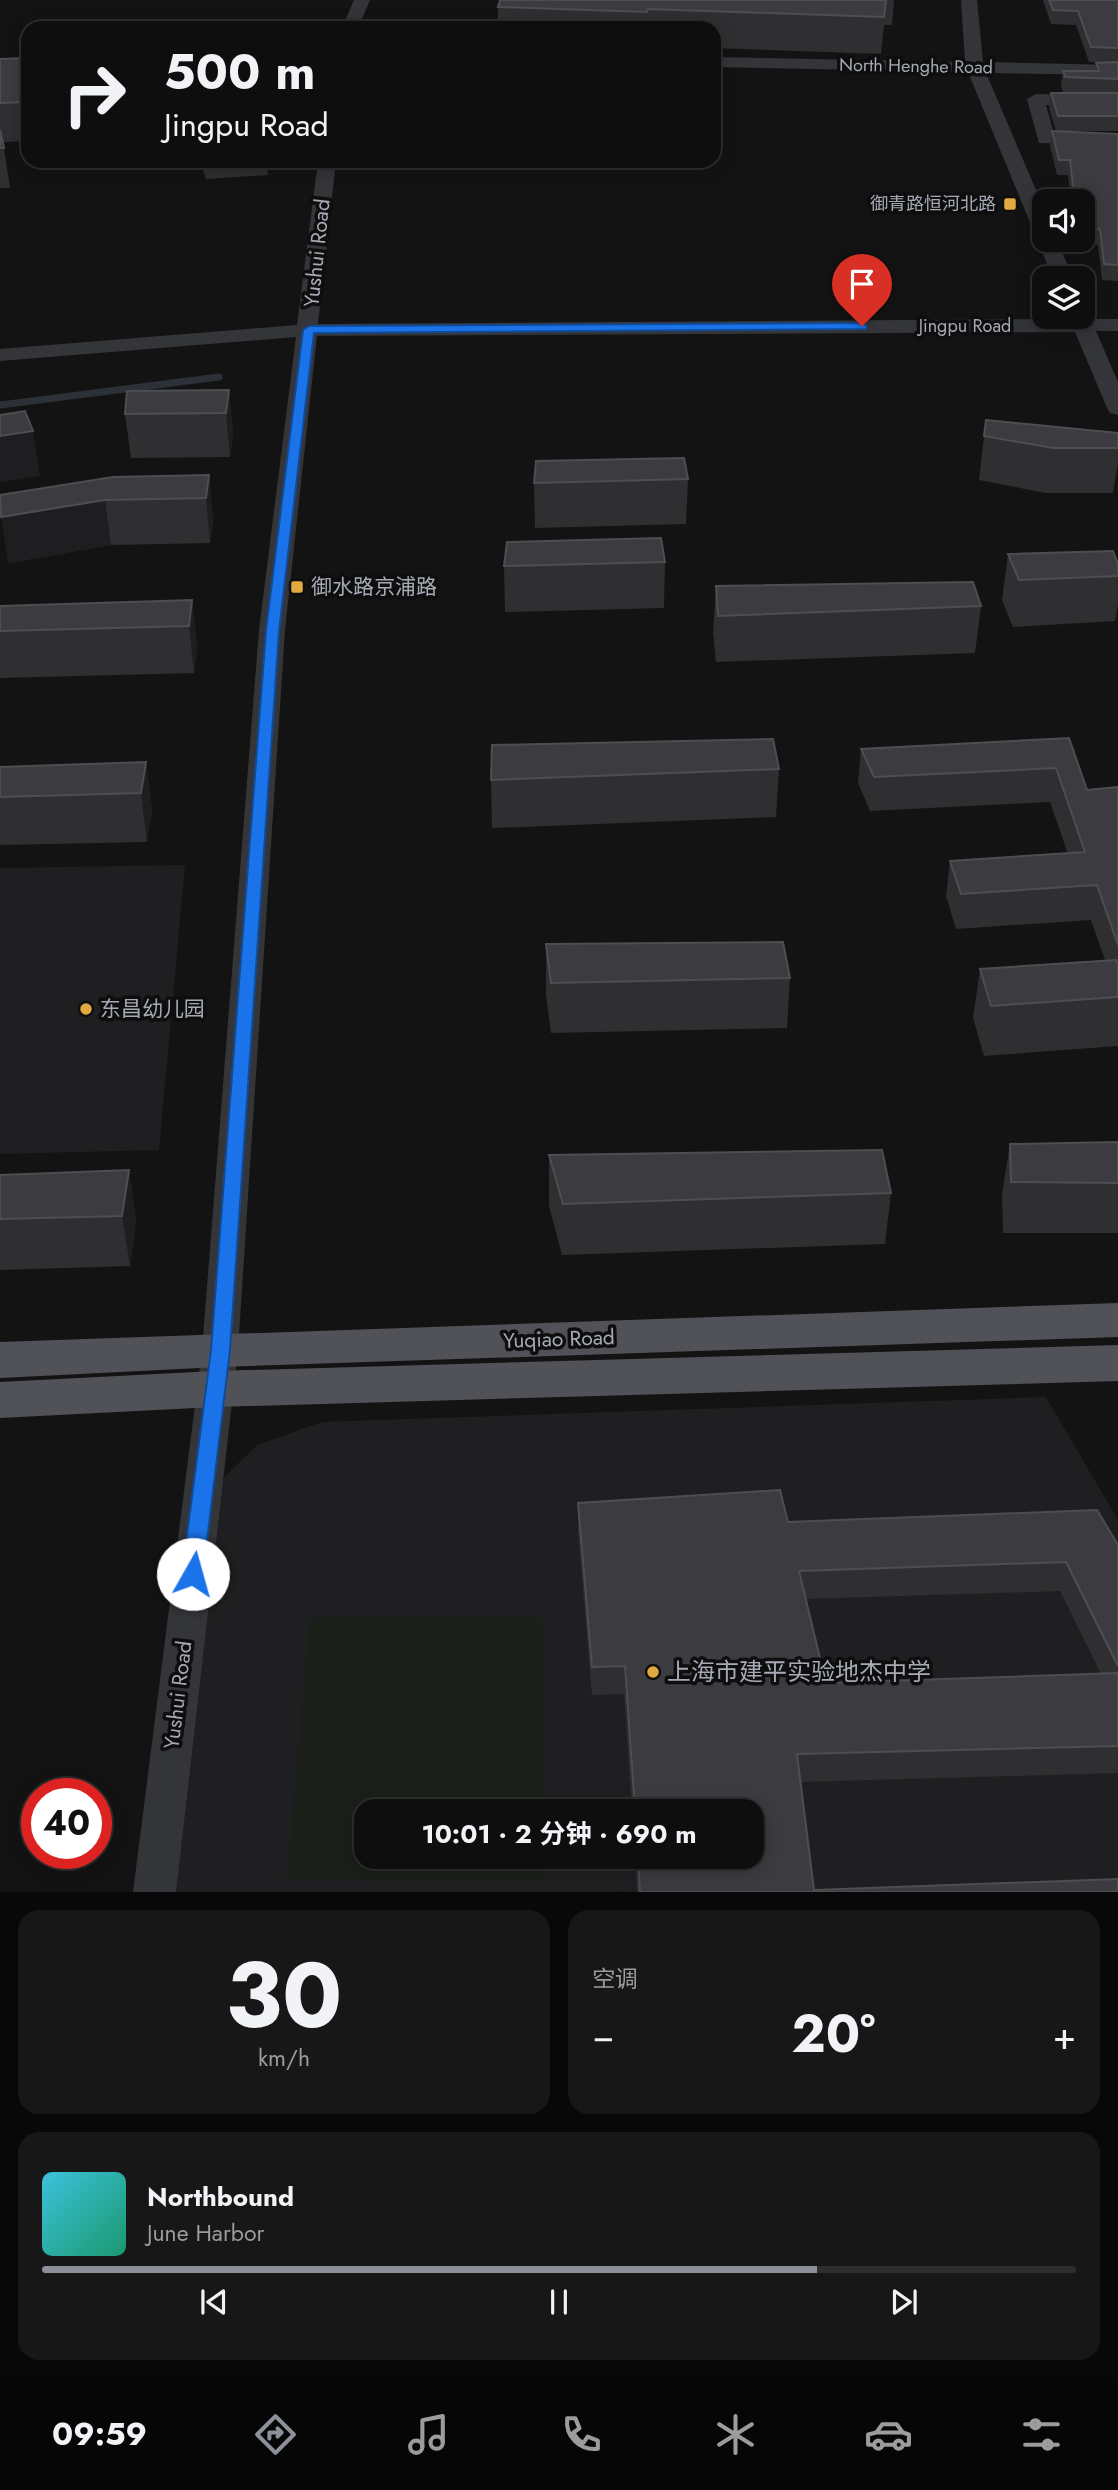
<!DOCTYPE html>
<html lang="zh">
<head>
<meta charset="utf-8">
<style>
	body { margin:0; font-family:Jost,"Noto Sans SC",sans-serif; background:#171718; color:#f1f3f6; height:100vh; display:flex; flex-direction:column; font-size:26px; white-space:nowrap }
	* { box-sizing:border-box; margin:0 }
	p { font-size:23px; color:#9b9c9e }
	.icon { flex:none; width:38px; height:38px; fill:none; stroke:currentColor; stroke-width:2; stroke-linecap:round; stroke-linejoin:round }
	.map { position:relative; height:1892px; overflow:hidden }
	.drawer { display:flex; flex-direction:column; gap:18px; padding:18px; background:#080808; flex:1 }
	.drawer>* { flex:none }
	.hud { position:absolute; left:21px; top:21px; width:700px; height:147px; border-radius:21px; box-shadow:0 4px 18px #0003,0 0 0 2px #2e2e2f; background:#0e0e0f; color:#f1f3f6; overflow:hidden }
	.buttons { position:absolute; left:1032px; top:189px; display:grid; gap:14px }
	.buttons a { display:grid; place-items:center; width:63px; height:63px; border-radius:14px; background:#0e0e0f; box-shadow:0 4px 18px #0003,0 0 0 2px #2e2e2f; font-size:35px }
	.speed { position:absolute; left:21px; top:1778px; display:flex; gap:14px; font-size:35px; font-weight:700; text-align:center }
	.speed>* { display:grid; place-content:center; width:91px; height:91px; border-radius:50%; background:#0e0e0f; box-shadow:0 4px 18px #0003,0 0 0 2px #2e2e2f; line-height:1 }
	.speed .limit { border:10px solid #d22; background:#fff; color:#111 }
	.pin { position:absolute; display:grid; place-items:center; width:60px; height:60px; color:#fff; margin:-72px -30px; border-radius:50% 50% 50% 0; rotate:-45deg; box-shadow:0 0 7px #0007 }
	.pin .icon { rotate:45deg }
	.me { position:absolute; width:77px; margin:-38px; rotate:7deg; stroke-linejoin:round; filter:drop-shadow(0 0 5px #0008) }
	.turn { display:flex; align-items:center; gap:24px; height:147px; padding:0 28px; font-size:32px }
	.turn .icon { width:91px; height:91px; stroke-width:2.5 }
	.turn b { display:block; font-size:49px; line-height:60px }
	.big { font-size:52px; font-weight:700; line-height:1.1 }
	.drawer .widget { flex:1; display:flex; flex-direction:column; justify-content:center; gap:10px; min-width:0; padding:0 24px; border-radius:21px; background:#171718 }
	.drawer .dial { align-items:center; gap:0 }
	.dial b { font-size:91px; line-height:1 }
	.song { display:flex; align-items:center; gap:21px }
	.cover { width:84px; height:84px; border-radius:10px; background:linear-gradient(135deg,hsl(190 70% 55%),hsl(160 70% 35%)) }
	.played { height:7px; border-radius:4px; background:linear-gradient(90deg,#8c9099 75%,#2e2e2f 75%) }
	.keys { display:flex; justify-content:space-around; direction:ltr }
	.heat { display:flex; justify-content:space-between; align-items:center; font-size:38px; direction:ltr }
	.drawer .tiles { flex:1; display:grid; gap:18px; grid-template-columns:1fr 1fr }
	.widget:last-child { grid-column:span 2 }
	.trip { position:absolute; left:354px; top:1799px; width:410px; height:70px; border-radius:21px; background:#0e0e0f; box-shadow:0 4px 18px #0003,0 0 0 2px #2e2e2f; font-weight:700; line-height:70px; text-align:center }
	.dock { display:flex; height:112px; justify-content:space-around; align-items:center; background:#060606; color:#9b9c9e }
	.dock .icon { width:49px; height:49px }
	.dock .on { color:#8c9099 }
	.dock b { font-size:32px; color:#f1f3f6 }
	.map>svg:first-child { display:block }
	.built { fill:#1f1f21; fill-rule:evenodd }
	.green { fill:#1a1f1a }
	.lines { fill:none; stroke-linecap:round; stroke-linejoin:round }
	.stream { stroke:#2b3137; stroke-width:7 }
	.minor { fill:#343539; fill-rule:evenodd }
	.major { fill:#515258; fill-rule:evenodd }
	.wall { fill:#2f2f32; fill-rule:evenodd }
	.shaded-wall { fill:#1e1e20 }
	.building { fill:#3c3c40; stroke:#4c4e52; stroke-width:2 }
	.route { fill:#1a73e8; stroke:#114b97; stroke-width:2 }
	.poi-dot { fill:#e0aa3f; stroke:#0e0e0f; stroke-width:2.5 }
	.labels { text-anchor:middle; stroke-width:7; stroke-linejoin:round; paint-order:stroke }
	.far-street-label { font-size:18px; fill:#a6aab4; stroke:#0e0e0f }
	.far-poi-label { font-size:18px; fill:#a6aab4; stroke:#0e0e0f; text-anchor:end }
	.street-label { font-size:21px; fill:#a6aab4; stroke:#0e0e0f }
	.poi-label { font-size:21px; fill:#a6aab4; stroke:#0e0e0f; text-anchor:start }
	.near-poi-label { font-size:24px; fill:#a6aab4; stroke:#0e0e0f; text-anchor:start }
</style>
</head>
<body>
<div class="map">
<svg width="1118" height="1892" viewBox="0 0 1118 1892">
	<rect width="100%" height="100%" fill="#131314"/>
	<path class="built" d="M185,865L159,1150L0,1154V868Z
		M1046,1397L1118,1520V1891L171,1892L214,1487L257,1445L322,1422ZM366,1811H751V1857H366Z"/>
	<path class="green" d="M310,1617L543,1618L542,1811H366V1857H542V1880H287Z"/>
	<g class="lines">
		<path class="stream" d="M0,405L219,377"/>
		<path class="minor" d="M354,0H370L358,28H342Z
			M961,0H977L983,62L1118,65V75L986,73L1045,211V240H1057L1073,278H1053L968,72L714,67V57L965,62Z
			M1036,94L1118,96V106L1046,105L1054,134H1118V146L1039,143L1027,99Z
			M318,161H336L318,324L1069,319V317H1083V312L1090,319H1118V331H1096L1118,382V415L1110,413L1107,408L1075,332L317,336L285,630L238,1350L176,1892H133L202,1350L259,630L296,337L0,361V349L297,325Z"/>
		<path class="major" d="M1118,1303V1337L220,1367L0,1378V1342Z
			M1118,1345V1381L215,1407L0,1418V1382L215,1371Z"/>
	</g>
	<path class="wall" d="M500,0H894L892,25H884L881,54L714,48V28H498V7Z
		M1043,0H1118V62H1089L1076,25L1051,24Z
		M28,58V141L3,142L10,188H0V59Z
		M1118,62V131H1061L1118,134V281L1102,280L1098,245L1087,244L1083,201H1071L1068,175H1057L1050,146L1052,131H1056L1049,108L1051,93H1108L1063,92L1061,85L1063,71H1095L1096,63Z
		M200,161H267L268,175L206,179Z
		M229,390L233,434L230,457L131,458L125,414Z
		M986,420L1118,433V462L1113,493H1046L979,480Z
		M209,475L213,520L210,543L111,545L8,563L113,477Z
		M688,479L686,524L535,528L534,483Z
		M1008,554L1118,564V604L1115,621L1013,627L1002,600Z
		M665,562L664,608L505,612L504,566Z
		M716,586L981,606L975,653L716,662L713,633Z
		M192,600L197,647L194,673L0,678V606Z
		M1069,738L1087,790L1118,787V1046L984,1056L973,1018L980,969L1105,960L1091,920L956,929L946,896L950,861L1068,854L1050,802L870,811L858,783L861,749Z
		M146,762L152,810L147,842L0,845V767Z
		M779,769L776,817L492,828L491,780Z
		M546,944L790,978L787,1028L551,1033L546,994Z
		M1118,1142V1233H1003L1002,1194L1010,1144Z
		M549,1155L891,1193L885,1244L562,1255L549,1206Z
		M129,1170L136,1221L130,1266L0,1270V1175Z
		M578,1503L788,1522L1118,1545V1773L800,1782L814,1890L1118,1892H637L635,1857H751V1811H632L624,1694L592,1695L578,1532ZM1060,1591L1101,1674L826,1683L806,1599Z"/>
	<path class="shaded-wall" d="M229,390L233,434L230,457L226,413Z
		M33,431L40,476L0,482V436Z
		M209,475L213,520L210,543L206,498Z
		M105,500L111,545L8,563L1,517Z
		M192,600L197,647L194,673L189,626Z
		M146,762L152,810L147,842L141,793Z
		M129,1170L136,1221L130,1266L122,1216Z"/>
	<path class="building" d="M500,0H886L884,17L648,9L647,12L498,7Z
		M1049,0H1118V48L1091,47L1078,11L1053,10Z
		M28,58V102L0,103V59Z
		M1118,62V79L1065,77L1063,71H1099L1096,63Z
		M1051,93H1118V116H1058Z
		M0,130L4,148H0Z
		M1052,131L1118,134V265L1104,264L1100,229H1089L1086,196L1074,195L1070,160H1059Z
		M229,390L226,413L125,414L127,391Z
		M25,411L33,431L0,436V415Z
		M986,420L1118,433V448H1053L984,436Z
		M684,458L688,479L534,483L536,461Z
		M209,475L206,498L105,500L1,517L0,495L113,477Z
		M661,538L665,562L504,566L507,542Z
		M1113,551L1118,564V576L1019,580L1008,554Z
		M973,582L981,606L718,616L716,586Z
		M192,600L189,626L0,631V606Z
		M1069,738L1087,790L1118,787V945L1097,885L961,894L950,861L1085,852L1056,768L874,777L861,749Z
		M773,739L779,769L491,780L492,745Z
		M146,762L141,793L0,797V767Z
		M783,942L790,978L551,983L546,944Z
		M1116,960L1118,965V997L991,1006L980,969Z
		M1118,1142V1183L1011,1182L1010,1144Z
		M882,1150L891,1193L563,1204L549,1155Z
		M129,1170L122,1216L0,1219V1175Z
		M780,1490L788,1522L1097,1510L1118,1545V1666L1066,1562L799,1571L826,1683L1118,1673V1746L797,1754L814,1890L1118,1879V1892H640L638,1857H751V1811H635L625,1666L592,1667L578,1503Z"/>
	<path class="route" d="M862,323L867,326L866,329L314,333L279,631L230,1350L203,1574L200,1580L193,1583L185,1580L182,1574L211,1350L266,631L303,330L309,326Z"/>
	<g class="poi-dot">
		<rect x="1003" y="197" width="14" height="14" rx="3.5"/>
		<rect x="290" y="580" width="14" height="14" rx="3.5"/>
		<circle cx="86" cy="1009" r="7"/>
		<circle cx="653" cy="1672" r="7"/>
	</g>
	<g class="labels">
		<g class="far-street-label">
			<text transform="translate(916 66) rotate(1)" y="6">North Henghe Road</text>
			<text x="965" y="332">Jingpu Road</text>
		</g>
		<g class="far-poi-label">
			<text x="996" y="210">御青路恒河北路</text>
		</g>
		<g class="street-label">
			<text transform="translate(317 253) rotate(-84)" y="7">Yushui Road</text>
			<text transform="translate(559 1339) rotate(-2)" y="7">Yuqiao Road</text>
			<text transform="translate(178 1695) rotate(-83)" y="7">Yushui Road</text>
		</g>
		<g class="poi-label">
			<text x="311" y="594">御水路京浦路</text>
			<text x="100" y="1016">东昌幼儿园</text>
		</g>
		<g class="near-poi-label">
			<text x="667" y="1680">上海市建平实验地杰中学</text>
		</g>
	</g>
</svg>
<div class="buttons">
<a><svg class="icon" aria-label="sound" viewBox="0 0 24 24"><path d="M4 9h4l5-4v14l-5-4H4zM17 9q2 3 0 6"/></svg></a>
<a><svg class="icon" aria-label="layers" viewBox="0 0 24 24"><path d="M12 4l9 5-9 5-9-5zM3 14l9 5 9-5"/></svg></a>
</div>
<div class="speed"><div class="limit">40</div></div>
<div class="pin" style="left:862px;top:326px;background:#d93025"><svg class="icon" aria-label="arrive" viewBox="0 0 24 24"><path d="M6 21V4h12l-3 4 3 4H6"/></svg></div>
<svg class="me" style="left:193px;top:1574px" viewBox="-20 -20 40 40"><circle r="19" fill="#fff"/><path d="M0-13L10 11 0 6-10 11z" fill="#1a73e8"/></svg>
<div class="trip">10:01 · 2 分钟 · 690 m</div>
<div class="hud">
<div class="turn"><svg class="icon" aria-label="right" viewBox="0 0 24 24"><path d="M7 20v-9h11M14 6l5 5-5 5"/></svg><div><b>500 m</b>Jingpu Road</div></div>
</div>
</div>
<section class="drawer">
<div class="tiles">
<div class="widget dial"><b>30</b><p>km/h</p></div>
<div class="widget"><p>空调</p>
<div class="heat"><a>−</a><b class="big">20°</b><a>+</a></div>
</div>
<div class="widget">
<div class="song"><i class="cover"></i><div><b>Northbound</b><p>June Harbor</p></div></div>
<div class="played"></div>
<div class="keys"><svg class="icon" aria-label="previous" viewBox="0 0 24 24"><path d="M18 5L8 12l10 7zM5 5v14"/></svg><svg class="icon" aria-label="pause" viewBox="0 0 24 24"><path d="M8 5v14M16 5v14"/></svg><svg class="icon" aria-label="next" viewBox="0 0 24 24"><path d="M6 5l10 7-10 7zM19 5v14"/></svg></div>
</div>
</div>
</section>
<nav class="dock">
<b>09:59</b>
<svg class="icon on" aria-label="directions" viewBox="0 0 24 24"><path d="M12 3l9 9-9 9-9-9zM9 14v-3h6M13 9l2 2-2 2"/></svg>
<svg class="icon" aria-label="music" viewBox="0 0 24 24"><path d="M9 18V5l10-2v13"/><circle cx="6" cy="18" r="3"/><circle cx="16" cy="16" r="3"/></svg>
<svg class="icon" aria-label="phone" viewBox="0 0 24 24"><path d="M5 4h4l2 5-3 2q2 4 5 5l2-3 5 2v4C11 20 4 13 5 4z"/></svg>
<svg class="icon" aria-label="climate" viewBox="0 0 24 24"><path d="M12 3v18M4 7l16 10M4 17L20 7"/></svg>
<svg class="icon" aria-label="car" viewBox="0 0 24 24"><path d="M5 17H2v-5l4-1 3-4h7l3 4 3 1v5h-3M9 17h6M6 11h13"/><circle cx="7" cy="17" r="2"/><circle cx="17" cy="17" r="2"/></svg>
<svg class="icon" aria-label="filters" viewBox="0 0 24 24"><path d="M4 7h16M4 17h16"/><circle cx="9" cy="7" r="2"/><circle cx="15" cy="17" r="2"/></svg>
</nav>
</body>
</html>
